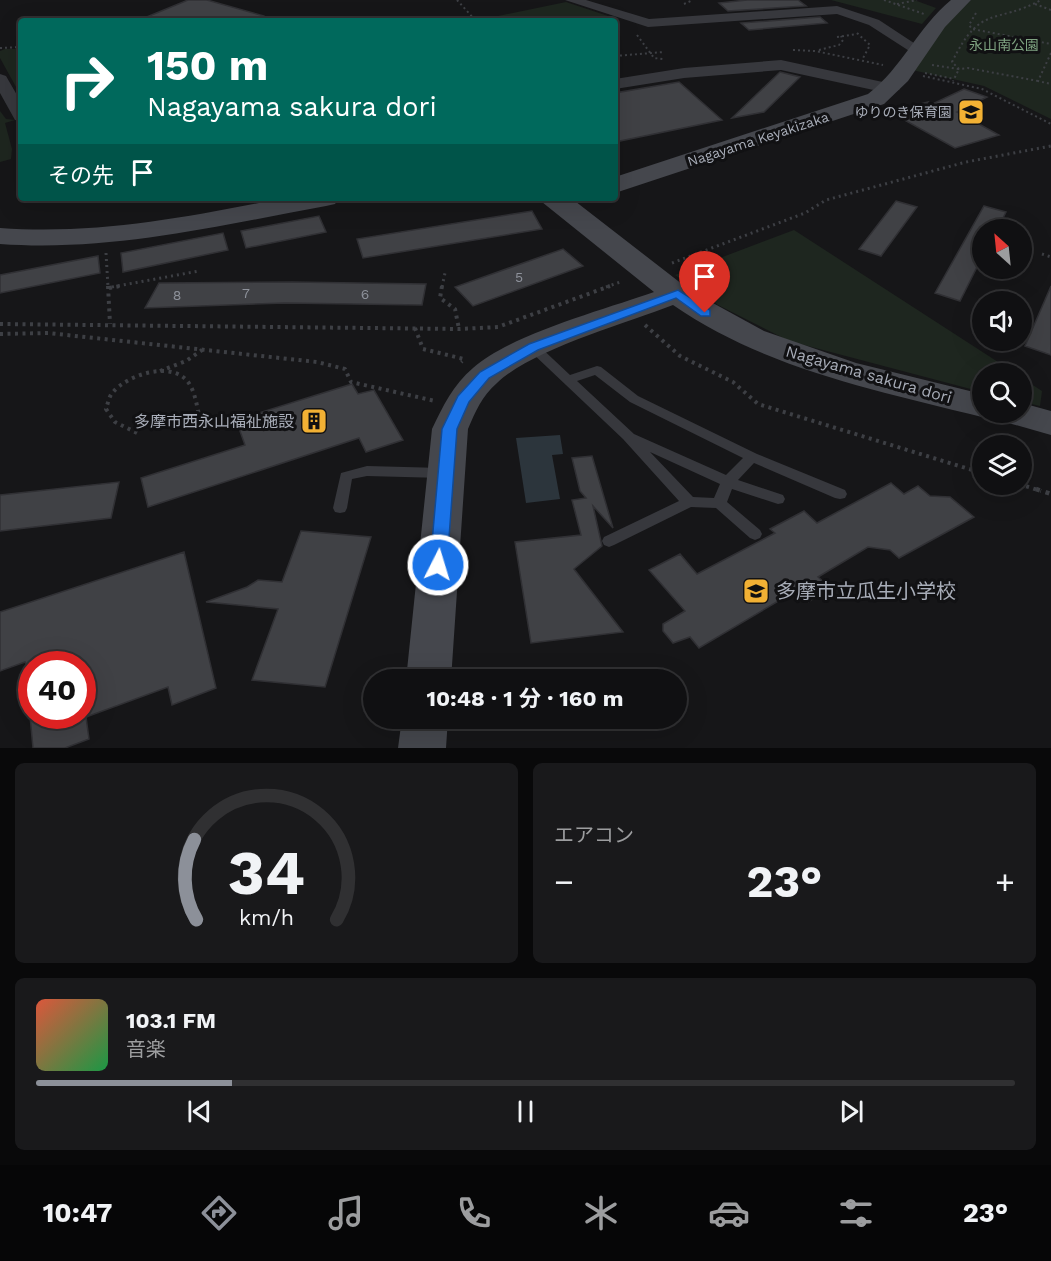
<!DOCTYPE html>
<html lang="ja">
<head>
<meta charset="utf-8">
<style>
	body { margin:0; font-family:"Work Sans","Noto Sans JP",sans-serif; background:#19191b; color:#f1f3f6; height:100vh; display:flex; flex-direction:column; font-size:22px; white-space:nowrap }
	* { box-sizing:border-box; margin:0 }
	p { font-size:20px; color:#9c9d9f }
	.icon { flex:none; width:33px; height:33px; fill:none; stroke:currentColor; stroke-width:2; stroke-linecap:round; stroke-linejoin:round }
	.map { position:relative; height:748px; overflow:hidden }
	.side { display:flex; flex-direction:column; gap:15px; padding:15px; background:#09090a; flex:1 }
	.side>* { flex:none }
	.top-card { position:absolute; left:18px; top:18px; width:600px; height:183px; border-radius:6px; box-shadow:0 6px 24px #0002,0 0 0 2px #303032; background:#00695c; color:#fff; overflow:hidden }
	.needle { width:39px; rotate:333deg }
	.tools { position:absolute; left:972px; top:219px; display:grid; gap:12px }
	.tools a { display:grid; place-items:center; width:60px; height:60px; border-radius:50%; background:#101012; box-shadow:0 6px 24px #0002,0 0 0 2px #303032; font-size:30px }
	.speed { position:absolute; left:18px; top:651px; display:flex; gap:12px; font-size:30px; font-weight:700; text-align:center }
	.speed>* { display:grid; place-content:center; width:78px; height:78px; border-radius:50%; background:#101012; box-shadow:0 6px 24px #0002,0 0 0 2px #303032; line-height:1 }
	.speed .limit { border:9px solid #d22; background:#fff; color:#111 }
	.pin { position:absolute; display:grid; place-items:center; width:51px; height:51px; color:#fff; margin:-62px -26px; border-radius:50% 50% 50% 0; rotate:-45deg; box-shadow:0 0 6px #0007 }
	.pin .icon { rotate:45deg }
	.me { position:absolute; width:66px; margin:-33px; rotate:5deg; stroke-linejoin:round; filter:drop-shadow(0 0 4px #0008) }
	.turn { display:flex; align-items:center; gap:21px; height:126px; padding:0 30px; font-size:27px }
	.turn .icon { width:78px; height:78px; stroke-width:2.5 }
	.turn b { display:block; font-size:42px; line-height:51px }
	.then { display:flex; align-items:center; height:57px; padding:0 30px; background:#0003; gap:12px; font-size:22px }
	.big { font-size:45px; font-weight:700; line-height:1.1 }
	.side .tile { flex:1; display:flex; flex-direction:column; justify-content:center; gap:9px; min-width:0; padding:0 21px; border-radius:9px; background:#19191b }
	.side .dial { align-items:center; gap:0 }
	.dial svg { height:156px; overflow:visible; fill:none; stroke:#303032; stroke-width:7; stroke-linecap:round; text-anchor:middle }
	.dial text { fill:#f1f3f6; stroke:none }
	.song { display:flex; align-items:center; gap:18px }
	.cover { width:72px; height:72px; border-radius:9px; background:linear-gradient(135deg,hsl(10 70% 55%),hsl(140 70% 35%)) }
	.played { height:6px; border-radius:3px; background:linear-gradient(90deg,#8c9099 20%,#303032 20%) }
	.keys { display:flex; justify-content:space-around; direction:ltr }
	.heat { display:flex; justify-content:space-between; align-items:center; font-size:33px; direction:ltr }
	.side .tiles { flex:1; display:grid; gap:15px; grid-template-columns:1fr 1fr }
	.tile:last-child { grid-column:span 2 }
	.trip { position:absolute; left:363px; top:669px; width:324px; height:60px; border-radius:30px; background:#101012; box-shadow:0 6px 24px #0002,0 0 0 2px #303032; font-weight:700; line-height:60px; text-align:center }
	.tab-bar { display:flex; height:96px; justify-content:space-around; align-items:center; background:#060607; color:#9c9d9f }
	.tab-bar .icon { width:42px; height:42px }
	.tab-bar .on { color:#8c9099 }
	.tab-bar b { font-size:27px; color:#f1f3f6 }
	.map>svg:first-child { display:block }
	.green { fill:#1e261f }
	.water { fill:#2c353c }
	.building { fill:#404145; stroke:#303034; stroke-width:1.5 }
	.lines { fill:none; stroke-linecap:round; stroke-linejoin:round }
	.path-far3 { stroke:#3d3f44; stroke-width:2; stroke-dasharray:2 3; stroke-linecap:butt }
	.path-far2 { stroke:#3d3f44; stroke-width:3; stroke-dasharray:2 4; stroke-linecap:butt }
	.path-far1 { stroke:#3d3f44; stroke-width:4; stroke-dasharray:3 4.5; stroke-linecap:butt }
	.path { stroke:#3d3f44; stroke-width:4.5; stroke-dasharray:4 6; stroke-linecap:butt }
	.lane { fill:#37383d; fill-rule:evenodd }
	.street { fill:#37383d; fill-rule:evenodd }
	.secondary { fill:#45474d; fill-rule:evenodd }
	.route { fill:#1a73e8; stroke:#114b97; stroke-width:1.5 }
	.labels { text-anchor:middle; stroke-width:6; stroke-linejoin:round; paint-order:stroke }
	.far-park-label { font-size:14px; fill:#7fa381; stroke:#111113 }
	.far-poi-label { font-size:14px; fill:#a8adb8; stroke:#111113; text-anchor:end }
	.far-street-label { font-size:14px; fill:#a8adb8; stroke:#111113 }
	.number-label { font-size:14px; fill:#8e929b }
	.street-label { font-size:16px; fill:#a8adb8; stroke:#111113 }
	.poi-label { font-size:16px; fill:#a8adb8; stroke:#111113; text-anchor:end }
	.near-poi-label { font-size:20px; fill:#a8adb8; stroke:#111113; text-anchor:start }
</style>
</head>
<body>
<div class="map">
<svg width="1051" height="748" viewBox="0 0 1051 748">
	<rect width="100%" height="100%" fill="#161618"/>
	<path class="green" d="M831,0H914L936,8L922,24Z
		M971,0H1051V119L984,86L912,70L947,21Z
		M566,2L611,17L591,21L479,20Z
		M5,49H21V96L0,58V51Z
		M0,111L6,119L15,120L5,123L12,149L11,159L0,162Z
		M794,230L1015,373L982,374V392L789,341L718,305L675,275Z
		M1022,378L1042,391L1040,406L1022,402Z"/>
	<path class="water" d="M560,435L563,454L552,455L560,499L526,503L516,438Z"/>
	<path class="building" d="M188,0H207L264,16L263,21H137Z
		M747,0H798L806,6L728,11L719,3Z
		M820,17L827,23L749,30L741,23Z
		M780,72L800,77L764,112L732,118Z
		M679,82L722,120L615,142V93Z
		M964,89L987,97L957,112L999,135L955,148L890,112L928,102L924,108Z
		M896,201L917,207L881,256L859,249Z
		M984,206L1006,212L997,230H982V257L960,301L935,293Z
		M532,211L542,229L363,258L357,239Z
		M319,216L326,232L246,248L241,231Z
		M223,233L228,250L123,272L121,253Z
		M563,249L583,266L473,306L455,287Z
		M98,256L100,273L0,293V275Z
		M292,282L426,284L422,305L285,303L145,308L159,283Z
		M1051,286V355L1025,346Z
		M352,384L358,394L374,390L403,440L366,452L359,438L148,507L141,478L245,445L236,420Z
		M592,456L613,528L593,506L602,546L574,569L623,632L531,643L515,542L581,535L572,500L586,498L580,491L572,458Z
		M119,482L111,518L0,531V495Z
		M891,483L904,494L918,486L930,496L950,497L974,517L899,558L890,550L868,547L818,577L830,588L808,602L797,590L699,648L690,637L673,643L663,631V624L685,611L649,570L680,554L697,574L775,533L770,529L804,511L817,523Z
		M301,531L371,537L325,687L252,680L278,609L206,602L247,587L258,580L282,582Z
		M184,552L216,688L172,705L168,687L86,717L89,739L65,748H33L30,716H82V664H26L25,662L0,671V612Z"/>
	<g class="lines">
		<path class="path-far3" d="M457,0L476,21
			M884,0L924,14
			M684,4L693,0
			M897,4L917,0
			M1035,4L1051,10
			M976,13L969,25L972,29L1051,44
			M857,33L870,45L862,60
			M637,35L654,58L663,59
			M837,37L857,34
			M0,48L21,47
			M793,50L815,51L883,65
			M819,50L839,45L843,40L841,36
			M1051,53L1038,81L1051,84
			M615,56L664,52
			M932,65L959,69L953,81
			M925,73L954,79
			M923,76L982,89L1051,124
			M1038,81L968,68L959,69L952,62C981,3 995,25 1041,0"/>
		<path class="path-far2" d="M106,253L108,287
			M1042,254L1051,257
			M672,263L805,213L826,200L966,162L1051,146
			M112,287L199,271
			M442,287L445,273
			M606,287L623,281"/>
		<path class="path-far1" d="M108,286L110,324
			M442,286L440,298L455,309L459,329
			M109,288L120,286
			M0,324L459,329L498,327L610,286
			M645,325L680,356L733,382L758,404L982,473
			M415,328L423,349L464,359L461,362
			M0,334L48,333L317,362L345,369L351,382L435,401
			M160,371L186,361L202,350
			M137,433L115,422L106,409C108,403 109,396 113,392C127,376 164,363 183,377C194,385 196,402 199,415
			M1019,484L1041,491"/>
		<path class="path" d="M1036,489L1051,494"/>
		<path class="lane" d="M533,343L537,344L570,375L597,366L601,367L638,396L757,454L845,490L847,494L845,498L840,499L835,498L754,463L738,480L783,495L785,499L783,503L778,504L732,489L727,502L760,530L762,534L760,538L755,540L750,538L716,508L691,507L614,545L609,547L604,545L602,541L604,537L679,501L623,439L529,350L527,347L529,344ZM595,375L630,402L743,458L726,475L634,434L577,381ZM650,452L720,484L714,498L693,497Z
			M367,466L442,468L447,470L449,473L447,476L442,478L367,476L352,479L347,508L345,512L340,513L335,512L333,508L341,473Z"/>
		<path class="street" d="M565,0H586L649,19L837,6L879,20L926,51L924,54H914L869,25L837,14L648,27Z
			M781,60L892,84L900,89L892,94L781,70L684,78L615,89V79L684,68Z
			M0,74L6,76L21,102V121L15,120L0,93Z"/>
		<path class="secondary" d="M951,0H971L945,27L908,81L884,104L615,193V177L868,94C902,68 918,27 951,0Z
			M284,198H339L335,204L326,206C217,226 111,252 0,244V228C97,235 189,217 284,198Z
			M537,198H571L691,291L764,331L856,363L982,394V412H1022V403L1051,411V435L998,420L994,413L982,417C875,390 766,369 673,305C624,324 533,349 497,383C482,396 475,412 468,429L451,680H406L432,429C443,406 453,385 473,368C509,335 606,309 654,292Z
			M402,718H448L446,748H398Z"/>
	</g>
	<path class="route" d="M678,290L710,310V316H701L676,298L538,350L489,378L469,402L457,429L447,565L444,570H432L430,565L442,429L458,396L480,372L529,344Z"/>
	<defs>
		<symbol id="school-square" viewBox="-11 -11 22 22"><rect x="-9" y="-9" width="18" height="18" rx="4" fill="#f2b134" stroke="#111113"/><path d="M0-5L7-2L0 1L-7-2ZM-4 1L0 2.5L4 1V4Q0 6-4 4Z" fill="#111"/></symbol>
		<symbol id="building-square" viewBox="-11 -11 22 22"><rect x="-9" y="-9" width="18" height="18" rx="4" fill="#f2b134" stroke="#111113"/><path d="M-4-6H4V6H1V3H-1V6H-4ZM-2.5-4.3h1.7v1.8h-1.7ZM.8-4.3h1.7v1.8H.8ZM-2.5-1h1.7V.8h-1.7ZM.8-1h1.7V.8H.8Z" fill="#111"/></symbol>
	</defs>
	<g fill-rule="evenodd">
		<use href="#school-square" x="956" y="97" width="30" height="30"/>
		<use href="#building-square" x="299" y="406" width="30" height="30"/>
		<use href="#school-square" x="741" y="576" width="30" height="30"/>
	</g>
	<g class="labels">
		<g class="far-park-label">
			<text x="1004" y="50">永山南公園</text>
		</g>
		<g class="far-poi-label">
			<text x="952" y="117">ゆりのき保育園</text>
		</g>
		<g class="far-street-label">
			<text transform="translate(758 139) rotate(-18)" y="5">Nagayama Keyakizaka</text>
		</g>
		<g class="number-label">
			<text x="519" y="282">5</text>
			<text x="246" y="298">7</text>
			<text x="365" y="299">6</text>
			<text x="177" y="300">8</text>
		</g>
		<g class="street-label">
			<text transform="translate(869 374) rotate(16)" y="6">Nagayama sakura dori</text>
		</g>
		<g class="poi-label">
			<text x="294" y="427">多摩市西永山福祉施設</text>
		</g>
		<g class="near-poi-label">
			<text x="776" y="598">多摩市立瓜生小学校</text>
		</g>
	</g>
</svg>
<div class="tools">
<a><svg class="needle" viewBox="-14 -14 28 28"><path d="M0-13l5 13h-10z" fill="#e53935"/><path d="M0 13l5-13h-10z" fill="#9c9d9f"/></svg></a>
<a><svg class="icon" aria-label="sound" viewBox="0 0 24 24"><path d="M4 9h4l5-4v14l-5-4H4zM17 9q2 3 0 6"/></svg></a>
<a><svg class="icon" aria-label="search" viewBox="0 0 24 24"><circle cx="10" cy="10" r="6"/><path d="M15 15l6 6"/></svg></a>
<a><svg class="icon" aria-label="layers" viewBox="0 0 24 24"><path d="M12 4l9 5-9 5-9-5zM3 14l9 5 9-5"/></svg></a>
</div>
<div class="speed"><div class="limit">40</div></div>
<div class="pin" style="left:705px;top:313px;background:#d93025"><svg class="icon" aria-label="arrive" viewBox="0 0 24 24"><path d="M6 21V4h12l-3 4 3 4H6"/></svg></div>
<svg class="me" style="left:438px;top:565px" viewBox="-20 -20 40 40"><circle r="17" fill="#1a73e8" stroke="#fff" stroke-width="3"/><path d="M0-11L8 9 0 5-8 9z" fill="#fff"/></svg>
<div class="trip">10:48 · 1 分 · 160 m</div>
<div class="top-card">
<div class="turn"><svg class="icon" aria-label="right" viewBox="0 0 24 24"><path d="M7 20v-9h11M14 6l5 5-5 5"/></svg><div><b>150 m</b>Nagayama sakura dori</div></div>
<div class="then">その先<svg class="icon" aria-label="arrive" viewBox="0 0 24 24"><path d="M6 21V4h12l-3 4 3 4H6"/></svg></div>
</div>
</div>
<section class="side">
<div class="tiles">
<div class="tile dial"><svg viewBox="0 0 100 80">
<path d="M14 69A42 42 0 1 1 86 69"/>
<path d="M14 69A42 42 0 0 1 13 28" stroke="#8c9099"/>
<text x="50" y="56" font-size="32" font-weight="700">34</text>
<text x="50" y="72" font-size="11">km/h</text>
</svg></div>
<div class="tile"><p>エアコン</p>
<div class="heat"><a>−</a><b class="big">23°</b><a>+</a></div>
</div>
<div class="tile">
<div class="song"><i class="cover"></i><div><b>103.1 FM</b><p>音楽</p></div></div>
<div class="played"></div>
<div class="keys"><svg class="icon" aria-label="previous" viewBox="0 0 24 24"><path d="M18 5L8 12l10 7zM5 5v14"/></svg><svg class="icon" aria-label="pause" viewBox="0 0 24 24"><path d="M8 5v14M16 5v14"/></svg><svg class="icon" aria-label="next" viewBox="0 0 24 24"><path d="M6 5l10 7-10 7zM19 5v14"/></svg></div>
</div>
</div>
</section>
<nav class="tab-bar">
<b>10:47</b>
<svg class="icon on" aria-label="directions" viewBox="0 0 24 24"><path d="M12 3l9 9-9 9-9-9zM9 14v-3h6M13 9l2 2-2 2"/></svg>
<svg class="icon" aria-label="music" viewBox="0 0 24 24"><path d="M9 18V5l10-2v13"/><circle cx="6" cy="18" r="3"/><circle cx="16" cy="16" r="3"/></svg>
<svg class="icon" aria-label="phone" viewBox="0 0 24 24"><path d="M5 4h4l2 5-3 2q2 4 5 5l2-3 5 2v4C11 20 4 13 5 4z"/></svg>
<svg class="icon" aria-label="climate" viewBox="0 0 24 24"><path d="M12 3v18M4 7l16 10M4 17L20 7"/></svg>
<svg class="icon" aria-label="car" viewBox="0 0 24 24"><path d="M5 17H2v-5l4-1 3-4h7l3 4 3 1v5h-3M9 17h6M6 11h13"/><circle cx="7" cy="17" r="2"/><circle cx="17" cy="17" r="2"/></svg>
<svg class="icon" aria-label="filters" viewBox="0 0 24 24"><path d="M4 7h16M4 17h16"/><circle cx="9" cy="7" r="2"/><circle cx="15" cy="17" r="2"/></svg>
<b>23°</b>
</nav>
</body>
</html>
